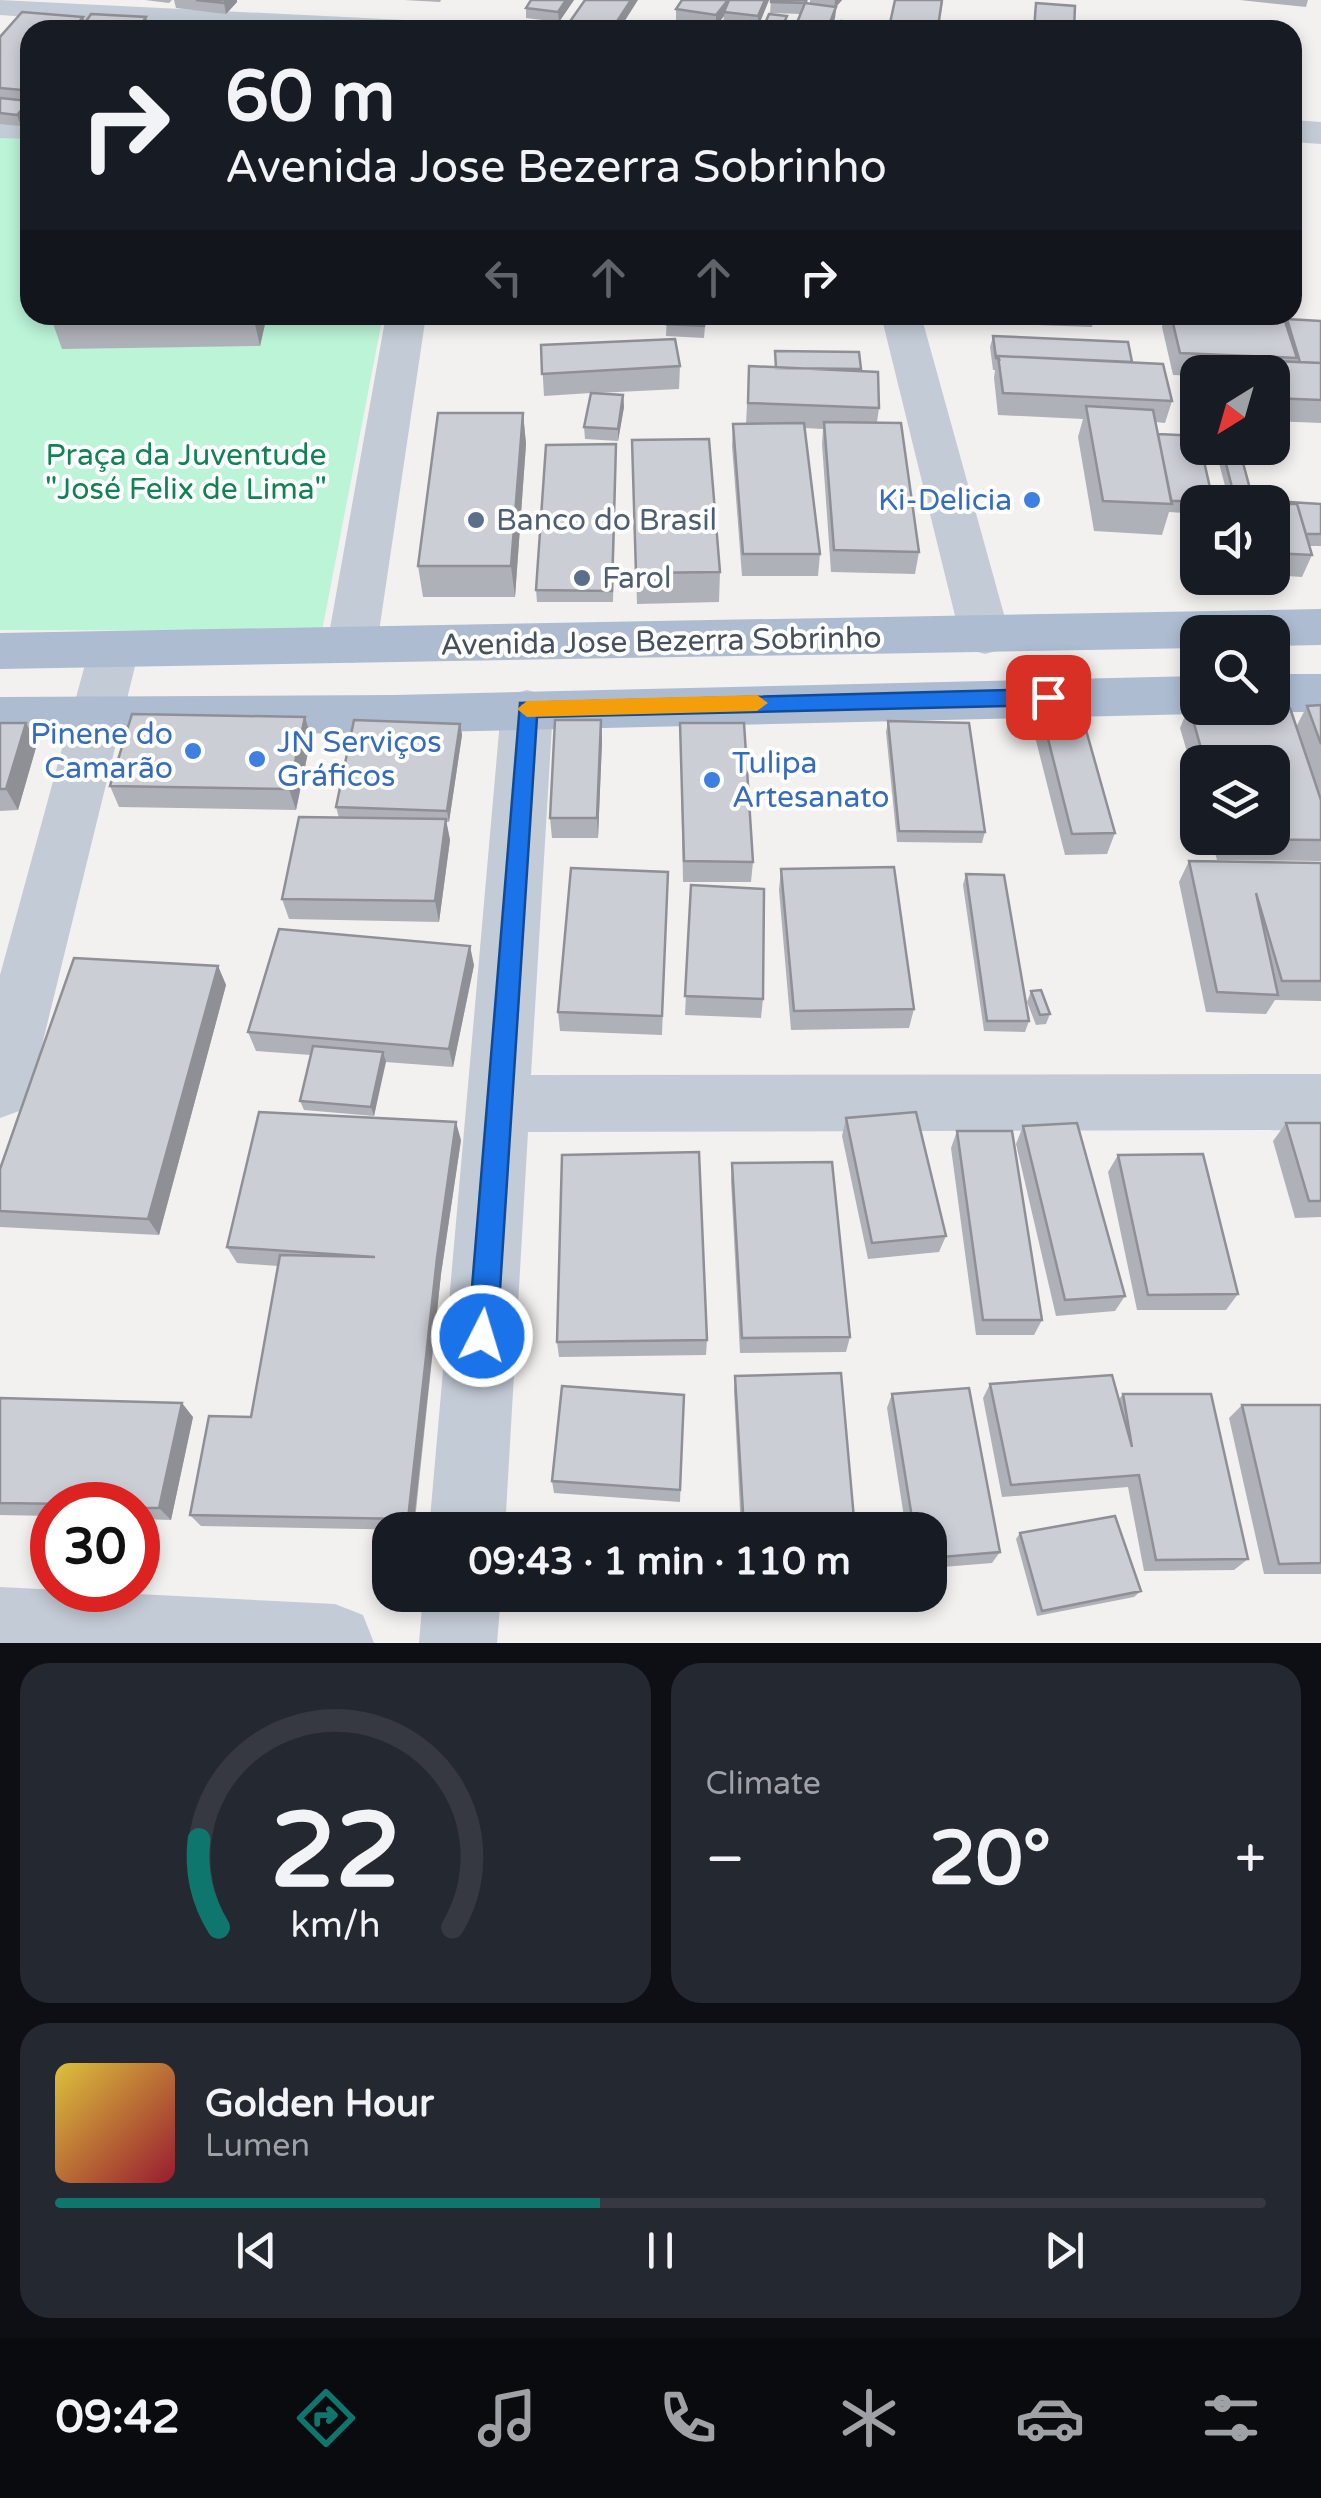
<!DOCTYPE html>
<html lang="en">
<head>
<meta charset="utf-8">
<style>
	body { margin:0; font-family:"Varela Round",sans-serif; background:#242831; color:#f1f3f6; height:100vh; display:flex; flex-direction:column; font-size:38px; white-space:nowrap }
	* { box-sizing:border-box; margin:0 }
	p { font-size:32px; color:#9ea1a6 }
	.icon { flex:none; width:55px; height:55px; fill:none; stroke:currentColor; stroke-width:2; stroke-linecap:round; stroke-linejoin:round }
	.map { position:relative; height:1643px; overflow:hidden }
	.side { display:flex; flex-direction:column; gap:20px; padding:20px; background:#0d0f14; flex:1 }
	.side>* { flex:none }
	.guide { position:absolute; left:20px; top:20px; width:1282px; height:305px; border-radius:30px; box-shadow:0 5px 15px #0003; background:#171b24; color:#f1f3f6; overflow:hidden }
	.needle { width:65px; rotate:217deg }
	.buttons { position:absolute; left:1180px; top:355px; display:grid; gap:20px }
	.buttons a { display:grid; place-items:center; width:110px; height:110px; border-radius:20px; background:#171b24; box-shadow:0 5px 15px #0003; font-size:50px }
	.speed { position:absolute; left:30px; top:1482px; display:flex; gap:20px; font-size:50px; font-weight:700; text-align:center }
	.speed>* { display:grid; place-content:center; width:130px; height:130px; border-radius:50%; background:#171b24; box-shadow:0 5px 15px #0003; line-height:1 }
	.speed .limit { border:15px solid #d22; background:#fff; color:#111 }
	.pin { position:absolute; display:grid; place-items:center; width:85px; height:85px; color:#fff; margin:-42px; border-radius:20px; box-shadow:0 5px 15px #0006 }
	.me { position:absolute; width:110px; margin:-55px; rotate:5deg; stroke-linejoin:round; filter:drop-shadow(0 0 8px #0008) }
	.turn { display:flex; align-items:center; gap:35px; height:210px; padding:0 40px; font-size:45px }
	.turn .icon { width:130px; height:130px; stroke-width:2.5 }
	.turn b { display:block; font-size:70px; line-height:85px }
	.lanes { display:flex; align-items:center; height:95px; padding:0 40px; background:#0003; justify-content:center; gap:50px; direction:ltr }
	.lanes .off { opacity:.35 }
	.big { font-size:75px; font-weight:800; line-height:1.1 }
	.side .widget { flex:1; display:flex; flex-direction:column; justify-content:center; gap:15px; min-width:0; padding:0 35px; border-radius:30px; background:#242831 }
	.side .dial { align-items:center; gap:0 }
	.dial svg { height:260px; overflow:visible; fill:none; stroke:#363941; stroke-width:7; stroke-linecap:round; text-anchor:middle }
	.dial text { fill:#f1f3f6; stroke:none }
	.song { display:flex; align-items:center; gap:30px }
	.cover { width:120px; height:120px; border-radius:15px; background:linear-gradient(135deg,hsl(50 70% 55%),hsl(350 70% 35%)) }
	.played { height:10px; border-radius:5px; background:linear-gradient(90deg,#0f766e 45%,#363941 45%) }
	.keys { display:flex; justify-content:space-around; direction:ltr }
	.heat { display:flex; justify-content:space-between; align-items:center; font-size:55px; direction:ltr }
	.side .tiles { flex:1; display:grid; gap:20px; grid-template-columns:1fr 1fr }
	.widget:last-child { grid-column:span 2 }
	.trip { position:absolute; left:372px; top:1512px; width:575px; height:100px; border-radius:30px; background:#171b24; box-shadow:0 5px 15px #0003; font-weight:800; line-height:100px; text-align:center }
	.menu { display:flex; height:160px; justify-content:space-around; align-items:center; background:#090b0e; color:#9ea1a6 }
	.menu .icon { width:70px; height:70px }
	.menu .active { color:#0f766e }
	.menu b { font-size:45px; color:#f1f3f6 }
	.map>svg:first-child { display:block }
	.green { fill:#bbf4d7 }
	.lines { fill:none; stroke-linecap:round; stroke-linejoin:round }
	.minor { fill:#c3cbd6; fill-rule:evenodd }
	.major { fill:#adbcd1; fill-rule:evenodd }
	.wall { fill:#afb1b8 }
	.shaded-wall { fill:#8f9096 }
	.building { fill:#ccced6; stroke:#8f9096; stroke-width:2.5 }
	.route { fill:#1a73e8; stroke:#114b97; stroke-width:2.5 }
	.slow { fill:#f59e0b }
	.shop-dot { fill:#3f7fe0; stroke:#fff; stroke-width:4 }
	.service-dot { fill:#5c6f8a; stroke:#fff; stroke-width:4 }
	.labels { text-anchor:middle; stroke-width:8; stroke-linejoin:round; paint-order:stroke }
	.park-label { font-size:30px; fill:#0f8354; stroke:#fff }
	.shop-label { font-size:30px; fill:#366cbe; stroke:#fff; text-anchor:end }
	.service-label { font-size:30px; fill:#4e5e75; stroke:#fff; text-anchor:start }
	.street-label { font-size:30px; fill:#465160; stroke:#fff }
</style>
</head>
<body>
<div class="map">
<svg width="1321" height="1643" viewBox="0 0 1321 1643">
	<rect width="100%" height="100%" fill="#f3f0f0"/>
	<path class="green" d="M0,131L30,132V315H383L322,631L0,630Z"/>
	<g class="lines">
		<path class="minor" d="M0,0L405,20L416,23L421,30H208L0,15Z
			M0,116L30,117V139L0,138Z
			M1292,120L1321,122V144L1292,142Z
			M386,315H426L377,645L370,658L352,663L334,658L327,645Z
			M881,315H921L1010,636L1003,649L985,654L967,649L960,636Z
			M114,632L132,637L139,650L31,1090L22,1110L0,1118V975L89,650L96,637Z
			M527,690L545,695L553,709L531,1075L1321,1074V1130L528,1132L505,1530H429L501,709L509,695Z
			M0,1587L335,1604L363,1615L374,1643H0Z
			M423,1595H501L497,1643H419Z"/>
		<path class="major" d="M1321,609V645L1272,646V632H1198V648L0,669V633Z
			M1272,674H1321V712H1272L1258,708H1272Z
			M1198,676V708H1217L1198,714L394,733L0,735V697L394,695Z"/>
	</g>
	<path class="wall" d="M145,0H172L169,3Z
		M174,0H237V2L226,14L176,8Z
		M404,0H441L440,2Z
		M531,0H574L559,22L526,18V8Z
		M585,0L619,30H572L571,20Z
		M769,0L758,27L723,23L724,16L716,26L676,20V9Z
		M771,0H808L807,4H810V0H842L836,7L835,18L830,30H794L801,14L770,13Z
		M943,0L938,30H889L890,23Z
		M1240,0H1308L1306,7Z
		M22,12L83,17L85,23L91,14L146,17L149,30H30V115L21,126L0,124V37Z
		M267,315L260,346L62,349L51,318Z
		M667,315H706L704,338L666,336Z
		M740,315H833L832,325L739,321Z
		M955,315H1095L1092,327L955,322Z
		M1165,315H1283L1285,322L1287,319L1321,321V423L1272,421V372H1198V376L1173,375L1162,327Z
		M993,336L1132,362L1172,401L1165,423L1155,422L1158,434L1213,501H1229L1215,448H1239L1253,500L1252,502H1198V571H1193L1182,522L1185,513L1169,512L1162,535L1094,531L1078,437L1083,419L998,415L994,378L995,370H993L990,347Z
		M541,345L680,366L679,389L597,393L623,395L624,407L618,441L585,439L584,427L591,393L544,396Z
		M775,351L861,369V371L879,408L877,422L919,552L915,574L831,572L822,444L823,429L805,428L820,554L818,576H742L732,446L733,424H746L749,366L775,367Z
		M523,413L526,444L515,597H423L418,566Z
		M632,440L720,572L719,602L637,604Z
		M616,456L613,602H537L536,590Z
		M1272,503L1321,504V546H1309L1312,555L1302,577L1272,575Z
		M1038,699L1115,833L1107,854L1065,855L1031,721Z
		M1321,705V797L1301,741L1321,800V861L1217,860L1211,838H1272V762H1198V789L1180,728L1189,706L1296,727L1307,706Z
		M305,717L311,738L296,810L119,807L110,786Z
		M601,720L602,742L598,838H552L550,818Z
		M888,721L985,832L982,843L897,842L886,732Z
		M0,723H26L37,744L18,810L0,811Z
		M680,723L753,862L751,882H683Z
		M460,724L462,735L449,822H446L450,840L439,922L289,919L282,899L339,818L336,807Z
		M1189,861L1321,863V1001L1275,1000L1266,1014L1206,1012L1179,882Z
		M781,869L914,1009L909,1028L791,1030L779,890Z
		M668,872L662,1035L560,1031L558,1012Z
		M966,874L1029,1021L1025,1032L984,1031L963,885Z
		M691,885L763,999L761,1018L685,1015Z
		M474,965L453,1067L385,1062L374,1116L304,1110L300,1101L311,1055L256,1051L248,1032Z
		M218,966L226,985L159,1235L0,1227V1169Z
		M1031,991L1050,1014L1046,1024L1036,1025L1027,1002Z
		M846,1118L946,1236L939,1252L868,1259L842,1136Z
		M1286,1123H1321V1217L1295,1218L1273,1141Z
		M1023,1126L1125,1296L1115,1311L1056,1316L1016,1144Z
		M957,1131L1042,1320L1034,1335H976L951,1148Z
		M461,1140L441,1274L414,1530L201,1526L190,1515L251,1417L278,1266L237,1263L227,1247Z
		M1118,1155L1238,1294L1226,1310H1137L1108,1172Z
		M732,1163L850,1337L846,1352L740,1353L731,1181Z
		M707,1340L706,1355L559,1357L557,1342Z
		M735,1376L855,1530H741L734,1391Z
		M990,1384L1119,1399L1123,1394L1248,1559L1234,1570L1144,1571L1128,1487L1002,1497L983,1398Z
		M892,1394L1000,1552L992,1563L930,1568V1530H906L887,1408Z
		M684,1395L680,1502L554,1493L552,1481Z
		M0,1398L193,1417L171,1520L138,1519V1505H52V1516L0,1515Z
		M1242,1405H1321V1574H1264L1229,1418Z
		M1020,1533L1141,1591L1134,1597L1037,1616L1016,1539Z
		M636,1595V1605L530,1612L528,1607Z"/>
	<path class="shaded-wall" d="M227,0H237V2L226,14L224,3Z
		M566,0H574L559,22L558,12Z
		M631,0H638L619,30H614V26Z
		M728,0L724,16L716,26V15Z
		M765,0H769L758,27V16Z
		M835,0H842L836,7L835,18L830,30H827L834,10Z
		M83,17L87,30H72Z
		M146,17L149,30H137Z
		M30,80V115L21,126L17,115L26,104L22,90Z
		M253,315H267L260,346Z
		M623,395L624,407L618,441V429Z
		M523,413L526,444L515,597L511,566Z
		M305,717L311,738L296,810L289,789Z
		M601,720L602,742L598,838L597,818Z
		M26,723L37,744L18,810L6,789Z
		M460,724L462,735L449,822L447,811Z
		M446,819L450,840L439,922L435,901Z
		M470,946L474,965L453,1067L449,1049Z
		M218,966L226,985L159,1235L148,1219Z
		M383,1052L386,1062L374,1116L371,1107Z
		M456,1122L461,1140L441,1274L413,1530L408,1519L437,1258Z
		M182,1403L193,1417L171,1520L159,1508Z"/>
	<path class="building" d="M196,0H227L224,3Z
		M531,0H566L558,12L526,8Z
		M585,0H631L614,26L571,20Z
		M682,0H728L716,15L676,9Z
		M729,0H765L758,16L724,12Z
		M771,0H806L805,3L836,7L827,30H794L805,3L771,2Z
		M895,0H942L938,27L890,23Z
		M1036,3L1075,6L1074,30H1034Z
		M22,12L83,17L72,30H30V80L22,90L0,88V37Z
		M91,14L146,17L137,30H80Z
		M769,14L787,16L781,30L763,28Z
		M841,21L871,25L869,30H837Z
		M298,23L333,26L330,30H293Z
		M1151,25L1190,28V30H1151Z
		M345,27L375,30H343Z
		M0,98L29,101L17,115L0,113Z
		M52,315H253L51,318Z
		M667,315H706L704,326L666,324Z
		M1171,315H1283L1297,358L1180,353Z
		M1287,319L1321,321V363L1300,362Z
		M993,336L1128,342L1132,362L998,356L999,359L996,358Z
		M675,339L680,366L542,374L541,345Z
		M775,351L859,352L861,369L776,368Z
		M998,356L1163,364L1172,401L1003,393Z
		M1249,360L1321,363V400L1272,398V372H1253Z
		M749,366L878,372L879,408L748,403Z
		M591,393L623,395L618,429L584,427Z
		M1086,406L1153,410L1172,504L1103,501Z
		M438,413H523L511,566H418Z
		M824,422L901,423L919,552L834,550Z
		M804,423L820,554H743L733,424Z
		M1158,434L1198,436V448H1201L1213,501H1171Z
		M709,439L720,572L636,573L632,440Z
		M616,444L612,591L536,590L546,445Z
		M1222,448H1239L1253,500L1235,499Z
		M1190,499L1256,502H1198V532Z
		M1289,502L1321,504V534H1306L1297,504H1289Z
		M1272,503L1297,504L1312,555L1272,553Z
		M1077,698L1115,833L1072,834L1038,699Z
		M1321,705V744L1307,706Z
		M1189,706L1290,708L1321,800V840L1227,839V838H1272V762H1205Z
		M132,714L305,717L289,789L110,786Z
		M354,720L460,724L447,811L336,807Z
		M555,720H601L597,818H550Z
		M888,721L969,723L985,832L899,831Z
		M0,723H26L6,789H0Z
		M680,723H744L753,862L684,861Z
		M299,817L446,819L435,901L282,899Z
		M1189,861L1321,863V981H1282L1256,893L1278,995L1217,992Z
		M894,867L914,1009L794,1011L781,869Z
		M571,868L668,872L662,1016L558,1012Z
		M966,874L1004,875L1029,1021H987Z
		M691,885L764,889L763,999L685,996Z
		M279,929L470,946L449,1049L248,1032Z
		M74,958L218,966L148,1219L0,1211V1169Z
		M1041,990L1050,1014L1040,1015L1031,991Z
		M313,1046L383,1052L371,1107L300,1101Z
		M259,1112L456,1122L437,1258L408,1519L190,1515L209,1416L251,1417L280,1255L375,1257L227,1247Z
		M916,1112L946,1236L872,1243L846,1118Z
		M1077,1123L1125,1296L1065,1300L1023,1126Z
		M1286,1123H1321V1201H1309Z
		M957,1131H1012L1042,1320H983Z
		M699,1152L707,1340L557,1342L562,1155Z
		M1203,1154L1238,1294L1148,1295L1118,1155Z
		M832,1162L850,1337L742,1338L732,1163Z
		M841,1373L855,1530H744L735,1376Z
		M1112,1375L1132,1447L1123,1394H1211L1248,1559L1156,1560L1139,1475L1011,1485L990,1384Z
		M562,1386L684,1395L680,1490L552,1481Z
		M969,1388L1000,1552L930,1558V1530H914L892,1394Z
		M0,1398L182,1403L159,1508H138V1505L0,1503Z
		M1242,1405H1321V1563L1279,1564Z
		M1115,1516L1141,1591L1042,1611L1020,1533Z
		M632,1525V1530H552Z
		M528,1595H635L636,1600L528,1607Z"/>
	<path class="route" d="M1048,689L1059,697L1048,705L537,717L497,1336L493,1347L482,1351L472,1347L468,1336L520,703Z"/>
	<path class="slow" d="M757,695L768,703L757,711L527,717L517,709L527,701Z"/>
	<g class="shop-dot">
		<circle cx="1032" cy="500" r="10"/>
		<circle cx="193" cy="751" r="10"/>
		<circle cx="257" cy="759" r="10"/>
		<circle cx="712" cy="780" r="10"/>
	</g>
	<g class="service-dot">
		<circle cx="476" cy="520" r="10"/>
		<circle cx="582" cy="578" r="10"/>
	</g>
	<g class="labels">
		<g class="park-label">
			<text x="186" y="465">Praça da Juventude<tspan x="186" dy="34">"José Felix de Lima"</tspan></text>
		</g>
		<g class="shop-label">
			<text x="1012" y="510">Ki-Delicia</text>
			<text x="173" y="744">Pinene do<tspan x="173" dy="34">Camarão</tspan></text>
			<text x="277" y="752" text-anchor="start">JN Serviços<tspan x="277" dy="34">Gráficos</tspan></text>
			<text x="732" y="773" text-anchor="start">Tulipa<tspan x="732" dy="34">Artesanato</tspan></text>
		</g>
		<g class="service-label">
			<text x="496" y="530">Banco do Brasil</text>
			<text x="602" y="588">Farol</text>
		</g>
		<g class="street-label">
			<text transform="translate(661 641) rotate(-1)" y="10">Avenida Jose Bezerra Sobrinho</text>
		</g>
	</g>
</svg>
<div class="buttons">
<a><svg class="needle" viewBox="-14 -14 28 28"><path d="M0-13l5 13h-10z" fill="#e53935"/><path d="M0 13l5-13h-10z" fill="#9ea1a6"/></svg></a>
<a><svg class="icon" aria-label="sound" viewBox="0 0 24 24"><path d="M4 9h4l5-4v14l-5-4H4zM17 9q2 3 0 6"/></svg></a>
<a><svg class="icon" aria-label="search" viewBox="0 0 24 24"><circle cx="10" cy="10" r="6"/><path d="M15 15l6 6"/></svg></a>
<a><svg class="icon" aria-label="layers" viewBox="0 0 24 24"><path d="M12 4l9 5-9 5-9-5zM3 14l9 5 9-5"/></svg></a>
</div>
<div class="speed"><div class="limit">30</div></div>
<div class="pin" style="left:1048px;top:697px;background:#d93025"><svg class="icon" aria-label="arrive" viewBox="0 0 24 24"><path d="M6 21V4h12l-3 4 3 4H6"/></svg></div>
<svg class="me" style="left:482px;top:1336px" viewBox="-20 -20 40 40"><circle r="17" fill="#1a73e8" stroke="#fff" stroke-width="3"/><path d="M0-11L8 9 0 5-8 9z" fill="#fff"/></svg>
<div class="trip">09:43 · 1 min · 110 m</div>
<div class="guide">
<div class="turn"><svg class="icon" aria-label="right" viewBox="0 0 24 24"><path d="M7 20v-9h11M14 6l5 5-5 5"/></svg><div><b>60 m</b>Avenida Jose Bezerra Sobrinho</div></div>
<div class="lanes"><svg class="icon off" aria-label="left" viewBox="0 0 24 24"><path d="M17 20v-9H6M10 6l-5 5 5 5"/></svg><svg class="icon off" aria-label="ahead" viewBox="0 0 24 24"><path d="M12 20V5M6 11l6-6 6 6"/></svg><svg class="icon off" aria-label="ahead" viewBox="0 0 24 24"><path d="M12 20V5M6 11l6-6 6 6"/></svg><svg class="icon" aria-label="right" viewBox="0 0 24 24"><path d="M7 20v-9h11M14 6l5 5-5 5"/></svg></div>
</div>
</div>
<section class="side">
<div class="tiles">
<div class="widget dial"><svg viewBox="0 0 100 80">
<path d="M14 69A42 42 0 1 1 86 69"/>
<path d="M14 69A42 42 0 0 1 8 42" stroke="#0f766e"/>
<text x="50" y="56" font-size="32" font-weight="700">22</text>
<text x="50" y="72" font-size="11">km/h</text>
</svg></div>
<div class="widget"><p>Climate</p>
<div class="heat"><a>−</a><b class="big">20°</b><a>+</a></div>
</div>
<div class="widget">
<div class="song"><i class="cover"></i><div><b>Golden Hour</b><p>Lumen</p></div></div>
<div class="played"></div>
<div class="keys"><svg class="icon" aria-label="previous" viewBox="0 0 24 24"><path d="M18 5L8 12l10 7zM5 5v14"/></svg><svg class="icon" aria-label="pause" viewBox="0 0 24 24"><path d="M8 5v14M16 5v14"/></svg><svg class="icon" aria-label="next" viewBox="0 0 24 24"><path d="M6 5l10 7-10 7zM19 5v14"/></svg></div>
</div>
</div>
</section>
<nav class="menu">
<b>09:42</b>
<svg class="icon active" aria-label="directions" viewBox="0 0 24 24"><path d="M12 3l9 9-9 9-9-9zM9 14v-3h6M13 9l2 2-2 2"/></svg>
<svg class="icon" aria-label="music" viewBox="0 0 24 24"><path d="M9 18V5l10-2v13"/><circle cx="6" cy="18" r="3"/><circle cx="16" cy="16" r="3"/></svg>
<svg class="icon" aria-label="phone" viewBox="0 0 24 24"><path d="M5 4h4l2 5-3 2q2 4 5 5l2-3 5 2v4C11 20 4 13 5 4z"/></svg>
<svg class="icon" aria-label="climate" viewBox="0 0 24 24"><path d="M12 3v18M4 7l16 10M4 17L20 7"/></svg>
<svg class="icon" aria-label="car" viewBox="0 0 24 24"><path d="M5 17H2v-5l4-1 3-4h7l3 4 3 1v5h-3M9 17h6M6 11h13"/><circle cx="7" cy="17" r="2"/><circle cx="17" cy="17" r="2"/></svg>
<svg class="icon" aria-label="filters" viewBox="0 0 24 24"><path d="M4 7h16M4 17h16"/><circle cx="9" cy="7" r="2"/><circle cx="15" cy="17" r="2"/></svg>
</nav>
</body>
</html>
